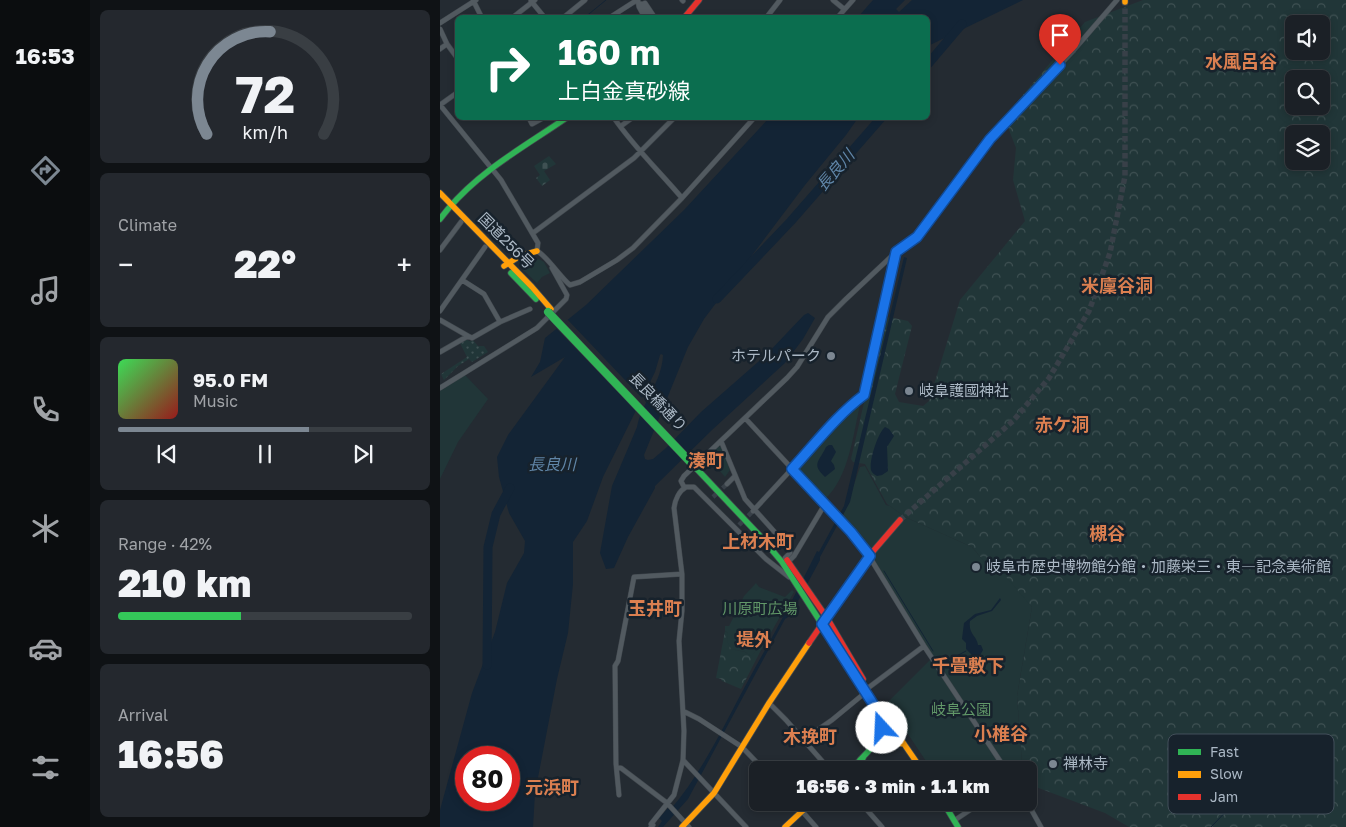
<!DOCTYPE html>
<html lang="en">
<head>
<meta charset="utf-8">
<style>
	body { margin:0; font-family:"Golos Text","Noto Sans JP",sans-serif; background:#24282e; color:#f1f3f6; height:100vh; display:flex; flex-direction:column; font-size:19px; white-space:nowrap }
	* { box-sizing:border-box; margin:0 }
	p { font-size:16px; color:#a0a3a7 }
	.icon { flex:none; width:28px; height:28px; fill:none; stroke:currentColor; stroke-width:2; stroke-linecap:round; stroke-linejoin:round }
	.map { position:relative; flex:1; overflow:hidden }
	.panel { display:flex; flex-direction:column; gap:10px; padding:10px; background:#0f1215; width:350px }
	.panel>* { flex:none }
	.hud { position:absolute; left:15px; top:15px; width:475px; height:105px; border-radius:8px; box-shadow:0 2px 8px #0003,0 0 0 1px #393e43; background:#0b6e4f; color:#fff; overflow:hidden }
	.buttons { position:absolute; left:845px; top:15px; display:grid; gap:10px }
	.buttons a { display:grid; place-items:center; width:45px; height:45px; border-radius:8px; background:#1b2026; box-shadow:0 2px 8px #0003,0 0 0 1px #393e43; font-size:25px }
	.speed { position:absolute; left:15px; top:746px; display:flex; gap:10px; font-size:25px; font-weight:700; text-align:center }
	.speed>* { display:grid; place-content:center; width:65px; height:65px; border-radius:50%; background:#1b2026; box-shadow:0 2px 8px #0003,0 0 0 1px #393e43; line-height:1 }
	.speed .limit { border:8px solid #d22; background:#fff; color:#111 }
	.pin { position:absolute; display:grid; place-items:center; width:42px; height:42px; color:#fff; margin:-51px -21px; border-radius:50% 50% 50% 0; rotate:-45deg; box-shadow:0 0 5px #0007 }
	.pin .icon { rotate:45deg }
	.me { position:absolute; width:55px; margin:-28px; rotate:340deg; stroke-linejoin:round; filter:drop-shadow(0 0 4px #0008) }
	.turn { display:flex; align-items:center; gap:18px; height:105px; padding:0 20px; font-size:22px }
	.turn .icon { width:65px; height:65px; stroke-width:2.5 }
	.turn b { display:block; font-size:35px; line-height:42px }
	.big { font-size:38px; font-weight:800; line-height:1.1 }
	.panel .card { flex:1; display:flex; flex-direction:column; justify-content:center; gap:8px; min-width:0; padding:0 18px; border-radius:8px; background:#24282e }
	.panel .dial { align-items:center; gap:0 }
	.dial svg { height:130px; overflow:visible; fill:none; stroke:#393e43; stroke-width:7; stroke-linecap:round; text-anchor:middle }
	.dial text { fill:#f1f3f6; stroke:none }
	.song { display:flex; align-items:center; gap:15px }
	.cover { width:60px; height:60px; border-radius:8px; background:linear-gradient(135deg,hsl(130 70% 55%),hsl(0 70% 35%)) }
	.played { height:5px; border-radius:2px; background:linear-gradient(90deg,#7c8792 65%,#393e43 65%) }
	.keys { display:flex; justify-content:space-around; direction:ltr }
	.heat { display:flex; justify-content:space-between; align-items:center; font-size:28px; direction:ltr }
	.charge { height:8px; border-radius:4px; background:linear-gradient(90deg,#34c759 42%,#393e43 0) }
	.trip { position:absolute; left:309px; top:761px; width:288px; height:50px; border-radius:8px; background:#1b2026; box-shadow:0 2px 8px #0003,0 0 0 1px #393e43; font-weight:800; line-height:50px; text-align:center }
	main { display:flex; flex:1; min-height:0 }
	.tab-bar { display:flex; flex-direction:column; width:90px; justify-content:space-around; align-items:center; background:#0b0d0f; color:#a0a3a7 }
	.tab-bar .icon { width:35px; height:35px }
	.tab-bar .current { color:#7c8792 }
	.tab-bar b { font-size:22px; color:#f1f3f6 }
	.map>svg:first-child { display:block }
	.grass { fill:url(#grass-dots) }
	.forest { fill:url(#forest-crowns); fill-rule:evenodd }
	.cemetery { fill:url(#cemetery-stones) }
	.green { fill:#213638 }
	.water { fill:#132435; fill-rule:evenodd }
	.pier { fill:#242b32 }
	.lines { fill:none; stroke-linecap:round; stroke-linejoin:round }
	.stream { stroke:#132435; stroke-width:1 }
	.river { stroke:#132435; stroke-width:9 }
	.street-tunnel { stroke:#384048; stroke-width:4.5; stroke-dasharray:4.5 2; stroke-linecap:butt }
	.secondary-tunnel { stroke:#384048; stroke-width:5.5; stroke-dasharray:5.5 3; stroke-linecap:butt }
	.street-casing { stroke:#41484e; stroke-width:5.5 }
	.fast-casing { stroke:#41484e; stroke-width:7 }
	.slow-casing { stroke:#41484e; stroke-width:7 }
	.jam-casing { stroke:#41484e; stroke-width:7 }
	.street { stroke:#525a60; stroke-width:4.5 }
	.fast { stroke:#30b455; stroke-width:5.5 }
	.slow { stroke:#ff9f0a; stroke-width:5.5 }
	.jam { stroke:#e5322d; stroke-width:5.5 }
	.fast-bridge-casing { stroke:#40474e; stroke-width:9; stroke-linecap:butt }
	.fast-bridge { stroke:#30b455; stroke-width:8 }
	.route-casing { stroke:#114b97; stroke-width:12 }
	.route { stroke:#1a73e8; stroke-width:9 }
	.poi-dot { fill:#7c8792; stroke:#17222c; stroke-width:2 }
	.labels { text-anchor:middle; stroke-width:5; stroke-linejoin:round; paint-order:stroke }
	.street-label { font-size:15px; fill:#abb8c5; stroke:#17222c }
	.poi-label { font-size:15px; fill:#abb8c5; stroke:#17222c; text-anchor:start }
	.park-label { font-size:15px; fill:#619768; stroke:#17222c }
	.water-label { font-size:16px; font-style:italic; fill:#6086a8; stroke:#17222c }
	.quarter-label { font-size:18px; font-weight:bold; fill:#db7f50; stroke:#17222c }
	.key { fill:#17222c; stroke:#434f5a; stroke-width:1 }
	.key-label { font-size:14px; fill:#abb8c5 }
</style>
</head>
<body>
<main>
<nav class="tab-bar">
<b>16:53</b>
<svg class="icon current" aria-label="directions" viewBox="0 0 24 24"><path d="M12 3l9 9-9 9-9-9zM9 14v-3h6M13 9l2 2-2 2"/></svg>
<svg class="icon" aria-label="music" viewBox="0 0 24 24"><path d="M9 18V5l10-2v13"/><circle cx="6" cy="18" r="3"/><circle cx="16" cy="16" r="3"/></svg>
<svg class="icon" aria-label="phone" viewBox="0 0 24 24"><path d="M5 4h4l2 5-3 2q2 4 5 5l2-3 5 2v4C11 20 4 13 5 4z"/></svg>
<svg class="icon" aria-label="climate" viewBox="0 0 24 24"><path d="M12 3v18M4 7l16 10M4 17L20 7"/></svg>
<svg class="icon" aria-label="car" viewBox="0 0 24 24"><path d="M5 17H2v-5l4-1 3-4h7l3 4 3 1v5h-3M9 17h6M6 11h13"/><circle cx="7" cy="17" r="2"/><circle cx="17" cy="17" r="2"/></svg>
<svg class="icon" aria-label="filters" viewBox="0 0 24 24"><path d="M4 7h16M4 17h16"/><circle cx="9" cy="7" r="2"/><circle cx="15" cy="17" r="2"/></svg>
</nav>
<section class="panel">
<div class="card dial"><svg viewBox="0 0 100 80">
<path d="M14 69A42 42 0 1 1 86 69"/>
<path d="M14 69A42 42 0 0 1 53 6" stroke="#7c8792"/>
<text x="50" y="56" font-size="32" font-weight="700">72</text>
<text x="50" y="72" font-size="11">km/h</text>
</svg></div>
<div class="card"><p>Climate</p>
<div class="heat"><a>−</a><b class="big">22°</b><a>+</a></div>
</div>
<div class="card">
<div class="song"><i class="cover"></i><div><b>95.0 FM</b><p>Music</p></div></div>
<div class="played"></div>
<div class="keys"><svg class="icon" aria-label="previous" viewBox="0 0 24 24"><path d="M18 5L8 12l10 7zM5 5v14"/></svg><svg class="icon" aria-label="pause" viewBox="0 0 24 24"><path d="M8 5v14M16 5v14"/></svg><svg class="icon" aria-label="next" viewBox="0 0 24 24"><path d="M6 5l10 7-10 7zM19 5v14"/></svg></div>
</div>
<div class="card"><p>Range · 42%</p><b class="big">210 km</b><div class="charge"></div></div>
<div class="card"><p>Arrival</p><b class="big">16:56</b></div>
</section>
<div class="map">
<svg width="906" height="827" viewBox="0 0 906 827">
	<defs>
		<pattern id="grass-dots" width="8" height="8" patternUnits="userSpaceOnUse" patternTransform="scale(1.25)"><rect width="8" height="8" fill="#213638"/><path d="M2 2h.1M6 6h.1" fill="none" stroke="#3f5153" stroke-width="1.8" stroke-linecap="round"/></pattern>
		<pattern id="forest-crowns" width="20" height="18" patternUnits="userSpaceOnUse" patternTransform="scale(1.25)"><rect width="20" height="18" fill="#213638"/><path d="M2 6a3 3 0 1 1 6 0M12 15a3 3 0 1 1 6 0" fill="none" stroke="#3f5153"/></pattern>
		<pattern id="cemetery-stones" width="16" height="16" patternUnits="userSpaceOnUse" patternTransform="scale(1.25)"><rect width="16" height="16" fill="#213638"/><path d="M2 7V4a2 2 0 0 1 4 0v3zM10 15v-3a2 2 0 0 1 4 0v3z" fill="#3f5153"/></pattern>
	</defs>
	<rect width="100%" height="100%" fill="#242b32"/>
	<path class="grass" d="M27,339L29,341L33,340L38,346H44L48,352L32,362L29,359L18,366L4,380L1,374L27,357L20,343Z"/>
	<path class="forest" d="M703,0H906V827H689L665,813L588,784V770H584L582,764L577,696L592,607L548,566L532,547L465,517L447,504L425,464L413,462L411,459L442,325L449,317L468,321L472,326L455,394L459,402L483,406L489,401L520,300L585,221L573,180L576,148L564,117L645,22ZM854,24H881V51H854ZM854,79H881V106H854ZM854,134H881V161H854Z
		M285,631L289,633L292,649L305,652L311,655L315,652H320L301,689L282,681L281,679L276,678Z"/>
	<path class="cemetery" d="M109,156L116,164L104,171L110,180L102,186L96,178L100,175L94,166Z"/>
	<path class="green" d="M99,259L104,262L110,273L102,277L97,283L83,270L82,265L88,261H95V260Z
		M24,374L48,399L18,442L0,479V390Z
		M416,403L420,405C413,435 409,477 385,499L357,470V466Z
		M277,446L281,447L290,470L285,477L267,456Z
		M425,466L446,505L450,506L465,517L532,547L548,566L555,564L592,607L577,696L582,764L584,770H492L447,703L493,657L415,531L403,516L420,467Z
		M316,583L319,587L345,597L352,590L354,592L320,652H315L311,656L305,652L291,649L287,641L288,633L285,631V626H289L304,596Z"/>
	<path class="water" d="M433,0H465L456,9L459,12L472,0H583L488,46V18L418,17Z
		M329,118H418L406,135L365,185L264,319L248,347L204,455L205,459L208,460L213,459L226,448L261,412L326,355L364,315L368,313L375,318L363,339L345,363L272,430L215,486V488L188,537L174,568L166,569L160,553L172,486L197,427C202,402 222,382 223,355L221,354L220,355L215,372L163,477L147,521L133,542V584L128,633L117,679L95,793L93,827H0V810L32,693L55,632L67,583L84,553L85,541L69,513L59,477L57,457L68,435L125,357L91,377L100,362L105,338L146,305L244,210ZM26,758H69V800H26Z
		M464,257L467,258L410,502L380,557V560L350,616L345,619L248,799L223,827H218L222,821L219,818L228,808L230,810C263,772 285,723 309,679C332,637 356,595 377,551L379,552L404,506Z
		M445,427L449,429L454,436L447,447L448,471L442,475L437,476C434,474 432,473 431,470C429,460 438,433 445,427Z
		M389,445H392L396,452L391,461L394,465L395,469L385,477C371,464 379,462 386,447Z
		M560,598L561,600L552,611L537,616L530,621C528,634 537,636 538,645H541L543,650L539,657L535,658L526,649V643L522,639L524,623L535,614L551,610Z"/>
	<path class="pier" d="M126,318L203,399L197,412L115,327Z"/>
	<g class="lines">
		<path class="stream" d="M144,18L166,0
			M444,571L493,651
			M499,660H509L526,651
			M771,827L801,796"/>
		<path class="river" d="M488,64L522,24
			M277,299L351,221L441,118
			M47,665L48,547L56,514L70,488"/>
		<path class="street-tunnel" d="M273,497L287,484
			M299,525L313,511"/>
		<path class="secondary-tunnel" d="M460,520L573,421L609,378L649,311L670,253L685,176V2"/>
		<defs>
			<path id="street" d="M33,0L42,18
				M242,0L243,1
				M393,0L404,9
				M91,1L105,18
				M198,1L199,7L205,18
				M201,4L210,18
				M201,5L205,3L215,18
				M72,18L95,0
				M123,18L145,0
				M169,18L197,0
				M326,18L340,0
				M397,18L413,0
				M0,23L36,0
				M0,29L7,44L18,59
				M0,49L7,44
				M18,92L0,105L61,180L98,243L97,251C107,256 120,277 130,285L140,282L177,260L193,248L242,198L314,118
				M89,118L92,124L103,118
				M174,118C194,147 219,171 242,198
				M181,126L192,118
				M93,233L194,158L234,118
				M0,250L21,222
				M22,280L44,294L60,322
				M0,311L45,247
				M0,320L28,336
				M0,352L28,336L32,338L60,322L90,309
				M0,388L97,328L126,299L127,295L112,268
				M305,418L419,541L429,556L484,646L566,770
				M281,441L305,499L349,548L350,553L345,558
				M287,484L295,476
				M244,487L241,481L244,476L347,378L357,367L388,317L405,300L456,252L477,237L550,139L633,51L677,0
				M313,511L384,434L415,401L424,395L456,252
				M348,562L354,556L385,504
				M428,688L484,646
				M329,703L346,720L390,770
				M243,711L259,719L302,747L324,770
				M363,740L392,720L426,692
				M243,760L306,827
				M177,768H181L227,803L249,827
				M179,795L176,764L175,666L178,661L194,577L242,574
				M354,802L376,827
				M420,802L442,827
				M587,802L601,827
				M515,820L542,802
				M211,827L213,825L211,824L234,795L243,760L244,731L239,641L242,611V574L234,508C235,500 239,491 246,487H254L326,559L349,577"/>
			<path id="fast" d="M8,209C41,170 84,147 126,118
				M0,219L8,209
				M71,273L96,299
				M255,467L320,536L342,562L437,710C446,735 437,743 420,760
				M409,770L423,758
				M503,802L518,827"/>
			<path id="slow" d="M685,0V2
				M0,193L92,287L111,309
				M64,266L80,256L97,251
				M439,706L464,744
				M464,744L482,770
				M436,748L450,742L464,744
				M242,827L274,793L329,703L369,643
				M345,827L372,802"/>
			<path id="jam" d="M244,18L259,0
				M347,560L387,618L423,679
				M369,643L429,556L460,520"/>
		</defs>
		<use href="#street" class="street-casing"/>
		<use href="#fast" class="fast-casing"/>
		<use href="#slow" class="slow-casing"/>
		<use href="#jam" class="jam-casing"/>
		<use href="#street" class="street"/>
		<use href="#fast" class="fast"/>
		<use href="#slow" class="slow"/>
		<use href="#jam" class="jam"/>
		<defs>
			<path id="fast-bridge" d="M108,312L255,467"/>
		</defs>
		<use href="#fast-bridge" class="fast-bridge-casing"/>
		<use href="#fast-bridge" class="fast-bridge"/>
	</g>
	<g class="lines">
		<defs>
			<path id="route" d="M442,728L437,710L382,624L430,556L411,532L352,469C375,444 397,415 424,395L456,252L477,237L550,139L620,65"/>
		</defs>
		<use href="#route" class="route-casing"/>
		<use href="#route" class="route"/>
	</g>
	<g class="poi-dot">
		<circle cx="391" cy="356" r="5"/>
		<circle cx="469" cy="391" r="5"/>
		<circle cx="536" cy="567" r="5"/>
		<circle cx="613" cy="764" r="5"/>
	</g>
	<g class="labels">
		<g class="street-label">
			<text transform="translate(66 241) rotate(45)" y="5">国道256号</text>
			<text transform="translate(218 402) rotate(46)" y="5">長良橋通り</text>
		</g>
		<g class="poi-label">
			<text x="381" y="361" text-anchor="end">ホテルパーク</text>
			<text x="479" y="396">岐阜護國神社</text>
			<text x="546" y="572">岐阜市歴史博物館分館・加藤栄三・東―記念美術館</text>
			<text x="623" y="769">禅林寺</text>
		</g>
		<g class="park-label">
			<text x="320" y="614">川原町広場</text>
			<text x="521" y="715">岐阜公園</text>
		</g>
		<g class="water-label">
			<text transform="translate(395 170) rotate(-49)" y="6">長良川</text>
			<text x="112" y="470">長良川</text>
		</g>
		<g class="quarter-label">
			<text x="801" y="68">水風呂谷</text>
			<text x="677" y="292">米廩谷洞</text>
			<text x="622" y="431">赤ケ洞</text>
			<text x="266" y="467">湊町</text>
			<text x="667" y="540">槻谷</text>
			<text x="318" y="548">上材木町</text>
			<text x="215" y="615">玉井町</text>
			<text x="314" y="646">堤外</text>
			<text x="528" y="672">千畳敷下</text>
			<text x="561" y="740">小椎谷</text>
			<text x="370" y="743">木挽町</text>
			<text x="112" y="794">元浜町</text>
		</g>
	</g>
	<rect x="728" y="734" width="166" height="80" rx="8" class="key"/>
	<rect x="738" y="749" width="23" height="6" fill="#30b455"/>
	<rect x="738" y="771" width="23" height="7" fill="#ff9f0a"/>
	<rect x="738" y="794" width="23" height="6" fill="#e5322d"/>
	<g class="key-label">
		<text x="770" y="757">Fast</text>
		<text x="770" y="779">Slow</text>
		<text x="770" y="802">Jam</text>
	</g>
</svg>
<div class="buttons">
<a><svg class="icon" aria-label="sound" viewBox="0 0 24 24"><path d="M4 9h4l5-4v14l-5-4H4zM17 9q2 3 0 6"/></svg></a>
<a><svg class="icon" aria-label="search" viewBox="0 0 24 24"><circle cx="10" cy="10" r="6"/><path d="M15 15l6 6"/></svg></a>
<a><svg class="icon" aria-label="layers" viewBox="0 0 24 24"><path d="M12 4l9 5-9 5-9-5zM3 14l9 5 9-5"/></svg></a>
</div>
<div class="speed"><div class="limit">80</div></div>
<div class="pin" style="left:620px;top:65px;background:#d93025"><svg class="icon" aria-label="arrive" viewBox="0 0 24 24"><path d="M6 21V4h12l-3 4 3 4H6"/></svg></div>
<svg class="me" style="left:442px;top:728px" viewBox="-20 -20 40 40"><circle r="19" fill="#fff"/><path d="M0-13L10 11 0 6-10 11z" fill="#1a73e8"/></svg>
<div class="trip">16:56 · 3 min · 1.1 km</div>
<div class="hud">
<div class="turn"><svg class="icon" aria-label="right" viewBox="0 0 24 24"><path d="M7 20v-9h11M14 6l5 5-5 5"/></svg><div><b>160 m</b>上白金真砂線</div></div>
</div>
</div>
</main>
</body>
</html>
